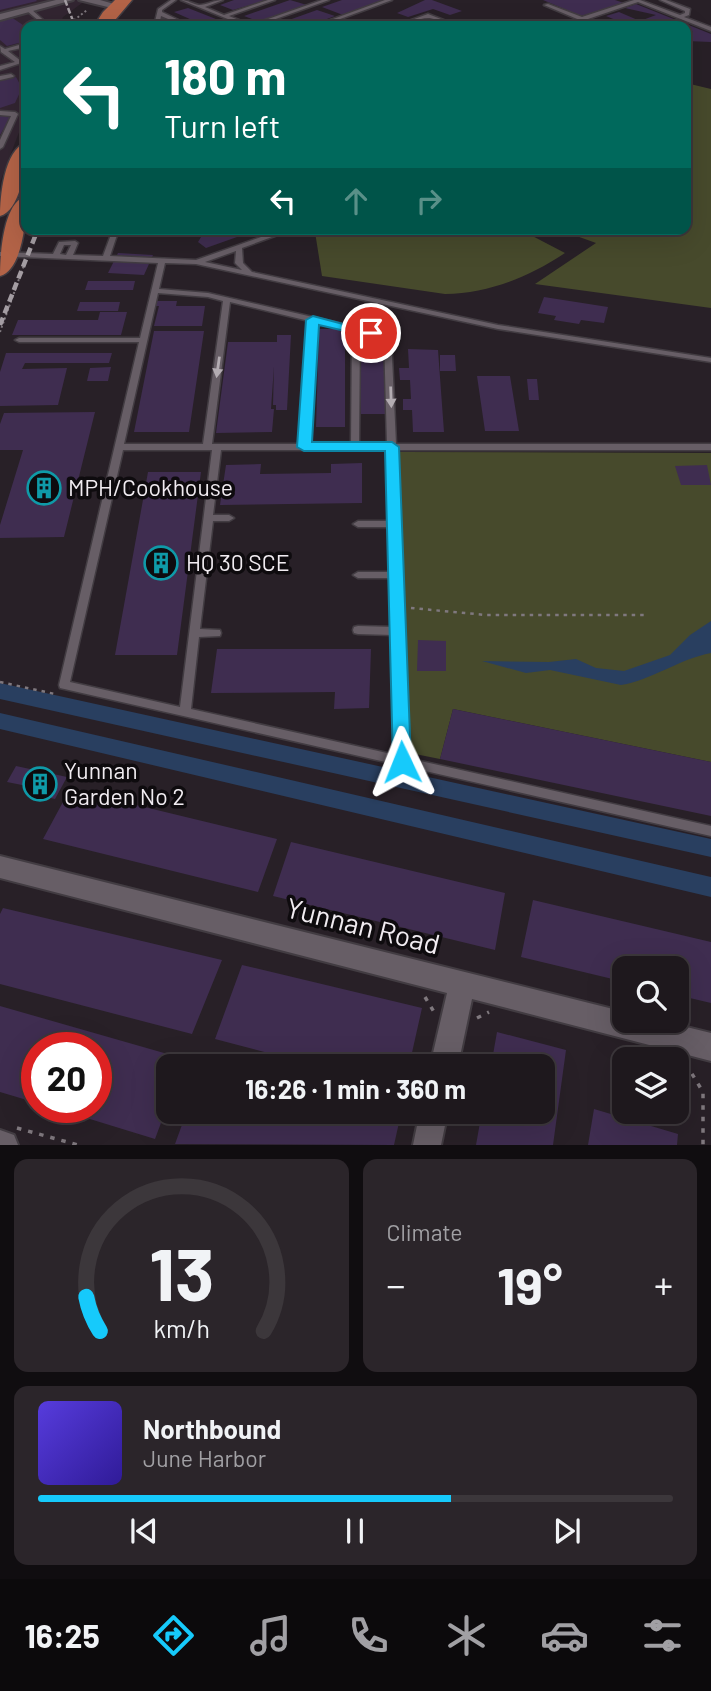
<!DOCTYPE html>
<html lang="en">
<head>
<meta charset="utf-8">
<style>
	body { margin:0; font-family:Barlow,sans-serif; background:#2b252a; color:#f1f3f6; height:100vh; display:flex; flex-direction:column; font-size:26px; white-space:nowrap }
	* { box-sizing:border-box; margin:0 }
	p { font-size:23px; color:#a1a0a4 }
	.icon { flex:none; width:38px; height:38px; fill:none; stroke:currentColor; stroke-width:2; stroke-linecap:round; stroke-linejoin:round }
	.map { position:relative; height:1145px; overflow:hidden }
	.sheet { display:flex; flex-direction:column; gap:14px; padding:14px; background:#100d10; flex:1 }
	.sheet>* { flex:none }
	.guide { position:absolute; left:21px; top:21px; width:670px; height:214px; border-radius:14px; box-shadow:0 7px 28px #0002,0 0 0 2px #3c373b; background:#00695c; color:#fff; overflow:hidden }
	.tools { position:absolute; left:612px; top:956px; display:grid; gap:14px }
	.tools a { display:grid; place-items:center; width:77px; height:77px; border-radius:14px; background:#1e181d; box-shadow:0 7px 28px #0002,0 0 0 2px #3c373b; font-size:35px }
	.speed { position:absolute; left:21px; top:1032px; display:flex; gap:14px; font-size:35px; font-weight:700; text-align:center }
	.speed>* { display:grid; place-content:center; width:91px; height:91px; border-radius:50%; background:#1e181d; box-shadow:0 7px 28px #0002,0 0 0 2px #3c373b; line-height:1 }
	.speed .limit { border:10px solid #d22; background:#fff; color:#111 }
	.pin { position:absolute; display:grid; place-items:center; width:60px; height:60px; color:#fff; margin:-30px; border:4px solid #fff; border-radius:50%; box-shadow:0 2px 7px #0007 }
	.me { position:absolute; width:77px; margin:-38px; rotate:358deg; stroke-linejoin:round; filter:drop-shadow(0 0 5px #0008) }
	.turn { display:flex; align-items:center; gap:24px; height:147px; padding:0 28px; font-size:32px }
	.turn .icon { width:91px; height:91px; stroke-width:2.5 }
	.turn b { display:block; font-size:49px; line-height:60px }
	.lanes { display:flex; align-items:center; height:66px; padding:0 28px; background:#0003; justify-content:center; gap:35px; direction:ltr }
	.lanes .off { opacity:.35 }
	.big { font-size:52px; font-weight:700; line-height:1.1 }
	.sheet .widget { flex:1; display:flex; flex-direction:column; justify-content:center; gap:10px; min-width:0; padding:0 24px; border-radius:14px; background:#2b252a }
	.sheet .dial { align-items:center; gap:0 }
	.dial svg { height:182px; overflow:visible; fill:none; stroke:#3c373b; stroke-width:7; stroke-linecap:round; text-anchor:middle }
	.dial text { fill:#f1f3f6; stroke:none }
	.song { display:flex; align-items:center; gap:21px }
	.cover { width:84px; height:84px; border-radius:10px; background:linear-gradient(135deg,hsl(250 70% 55%),hsl(250 70% 35%)) }
	.played { height:7px; border-radius:4px; background:linear-gradient(90deg,#16cafb 65%,#3c373b 65%) }
	.keys { display:flex; justify-content:space-around; direction:ltr }
	.heat { display:flex; justify-content:space-between; align-items:center; font-size:38px; direction:ltr }
	.sheet .tiles { flex:1; display:grid; gap:14px; grid-template-columns:1fr 1fr }
	.widget:last-child { grid-column:span 2 }
	.trip { position:absolute; left:156px; top:1054px; width:399px; height:70px; border-radius:14px; background:#1e181d; box-shadow:0 7px 28px #0002,0 0 0 2px #3c373b; font-weight:700; line-height:70px; text-align:center }
	.dock { display:flex; height:112px; justify-content:space-around; align-items:center; background:#0c0a0c; color:#a1a0a4 }
	.dock .icon { width:49px; height:49px }
	.dock .selected { color:#16cafb }
	.dock b { font-size:32px; color:#f1f3f6 }
	.map>svg:first-child { display:block }
	.built { fill:#322531 }
	.green { fill:#474a2c }
	.water { fill:#293f60 }
	.lines { fill:none; stroke-linecap:round; stroke-linejoin:round }
	.canal { fill:#293f60; fill-rule:evenodd }
	.building { fill:#3f2d50 }
	.service-casing { stroke:#423c42; stroke-width:3 }
	.minor-casing { stroke:#423c42; stroke-width:4 }
	.primary-casing { stroke:#423c42; stroke-width:3 }
	.path-far2 { stroke:#7f787e; stroke-width:2; stroke-dasharray:2 2.5; stroke-linecap:butt }
	.path-far1 { stroke:#7f787e; stroke-width:2.5; stroke-dasharray:3.5 5; stroke-linecap:butt }
	.path { stroke:#7f787e; stroke-width:3.5; stroke-dasharray:4.5 7; stroke-linecap:butt }
	.service { fill:#675e66; fill-rule:evenodd }
	.minor { fill:#675e66; fill-rule:evenodd }
	.primary { fill:#b36347; fill-rule:evenodd }
	.rail-far1 { stroke:#a49da3; stroke-width:2.5; stroke-dasharray:6 2.5; stroke-linecap:butt }
	.rail { stroke:#a49da3; stroke-width:4.5; stroke-dasharray:8 4.5; stroke-linecap:butt }
	.oneway { fill:#b3acb2 }
	.route { fill:#16cafb; stroke:#0e83a3; stroke-width:2 }
	.labels { text-anchor:middle; stroke-width:7; stroke-linejoin:round; paint-order:stroke }
	.poi-label { font-size:23px; fill:#f1ecf1; stroke:#0e0b0e; text-anchor:start }
	.near-street-label { font-size:28px; fill:#f1ecf1; stroke:#0e0b0e }
</style>
</head>
<body>
<div class="map">
<svg width="711" height="1145" viewBox="0 0 711 1145">
	<rect width="100%" height="100%" fill="#282027"/>
	<path class="built" d="M0,0H86L63,17L60,26H26V114L0,182Z"/>
	<path class="green" d="M686,83L711,89V308L535,284L596,243L557,229H686Z
		M323,229H519L565,253C529,277 489,293 445,294L322,276L315,232Z
		M399,452L711,453V762L453,709L440,759L410,753Z"/>
	<path class="water" d="M711,621V653C679,659 652,680 621,685L550,670L526,673L482,661L549,662L576,659L596,668L624,671L670,655L690,635Z"/>
	<g class="lines">
		<path class="canal" d="M0,683L711,839V857L0,699Z
			M0,713L711,877V897L0,729Z"/>
	</g>
	<path class="building" d="M0,0H36L37,1L0,10Z
		M234,0H264V1L233,10L220,5Z
		M290,0L307,5L260,22L244,16Z
		M342,0H384L343,15L322,7Z
		M425,0H432L462,11L450,15L433,9L408,17L397,13Z
		M543,0H615L624,3L581,16Z
		M636,4L711,34V42L686,41V35L693,32L673,22L661,26H630L606,16L619,12L640,21L656,15L625,8Z
		M188,8L226,23L217,26H175L192,20L174,12Z
		M317,10L335,16L308,26H272Z
		M11,17L26,27V41L7,46L0,40V19Z
		M16,77L22,88L15,103L0,108V80Z
		M0,113L12,114L0,135Z
		M206,229H220L218,233L229,229L257,230L206,248L198,242Z
		M118,253L153,255L144,275L108,273Z
		M88,281H135L133,290H85Z
		M544,297L608,307L604,323L581,320L579,324L554,320L556,316L538,313Z
		M156,301H177L176,306H205L202,326H154L159,306H155Z
		M80,302H120L118,311H77Z
		M100,312H127L121,335H12L18,320H98Z
		M319,329H345V427H316Z
		M154,331H204L189,432H134Z
		M277,335H291L287,410H276V405H273L274,366L271,409H274L272,432L216,433L228,342H277Z
		M383,338L386,414H361L359,339Z
		M408,349L438,350L444,432H413L412,410H403V399H411L410,380H400L399,368H409Z
		M6,353H112L109,363H25L22,369L67,368L58,405L0,406V372Z
		M440,355H455L456,371H440Z
		M111,367L108,381H87L90,368Z
		M477,376H510L519,431H485Z
		M527,379H537L539,400H529Z
		M95,412L64,537L0,538V525L23,450H0V424L4,413Z
		M362,463V503L220,505L226,465L261,464L260,474L331,473V464Z
		M707,465L711,485H681L675,466Z
		M148,472H201L177,655H115Z
		M418,640L446,641V671H417Z
		M217,649H371L369,708L334,709L335,692L211,693Z
		M453,709L711,762V816L440,759Z
		M16,766L67,777L55,799L24,792L27,786L7,782Z
		M70,789L277,839L258,892L43,839Z
		M291,842L505,893L495,950L273,896Z
		M533,900L711,942V1003L677,995V968H625V982L521,957Z
		M3,908L222,960L192,1034L0,984V914Z
		M242,965L422,1008L409,1066H318L215,1039Z
		M0,1006L185,1059L183,1066H168V1104L155,1139L54,1108H96V1048H37V1103L0,1092Z
		M497,1032L566,1050L553,1145H476L482,1111H542V1066H491Z
		M618,1059L625,1061V1088L615,1085Z
		M594,1109L678,1134L677,1145H588Z
		M187,1111H376L400,1118L394,1145L175,1144Z"/>
	<g class="lines">
		<defs>
			<path id="service" d="M171,0H176L162,10V12L191,26H185L161,16L159,26H154L158,9Z
				M181,0C188,0 192,4 199,5C206,5 215,0 223,0L205,7L224,15L268,0H275L229,16L251,25L322,0H329L256,26H245Z
				M385,0H392L321,26H314Z
				M634,0H640L680,15L685,13V11L660,0H666L690,9L689,15L684,17L711,27V31L638,2L582,21L544,5L548,4L582,17Z
				M27,9H31L50,26H45L27,11Z
				M428,14L459,26C448,26 440,20 430,18C419,17 407,26 395,26Z
				M26,43V47L8,51L21,61V63L0,70V66L15,62L1,52L0,46L5,49Z
				M11,74L14,76L13,77L0,80V76Z
				M0,111L15,112L18,114L3,147L0,149V140L11,116L0,115Z
				M113,229H119L110,256L196,260L284,229H294L242,248L243,263L252,272L498,325L711,358V362L498,329L196,264L165,263L159,289L208,293L391,335L396,444H711V450H396L407,758L711,826V836L60,688L59,685L139,342H19L15,340L19,338H140L158,263L0,256V252L53,254L59,242L75,241L78,243L73,255L103,256ZM64,245H71L66,255L60,254ZM236,251L235,263L242,270L205,262ZM158,293L208,297L223,301L203,444H124ZM230,302L309,321L300,444H212ZM317,323L352,331L351,444H308ZM360,333L384,338L387,444H359ZM123,450H212L180,707L70,682ZM221,450H387L389,521H358L353,524L358,527H390L391,572H358L353,575L358,578H391L393,627L358,626L354,627L353,630L354,633L358,634L393,635L396,755L191,709L199,637L220,636L221,633L220,630L200,629L213,521H229L234,518L229,515H213Z"/>
			<path id="minor" d="M56,0H73L0,20V14Z
				M79,0H100L121,6L116,9Z
				M0,856L625,1012V1020H658L711,1033V1061L472,999L458,1066H430L447,993L0,878Z
				M420,1111H448L441,1145H413Z
				M0,1130L14,1135L18,1145H0Z"/>
			<path id="primary" d="M115,0H132L110,26H94L103,12Z
				M26,143C27,162 21,211 0,216C0,198 4,149 26,143Z
				M26,196C27,216 23,270 0,276C0,256 3,202 26,196Z"/>
		</defs>
		<use href="#service" class="service-casing"/>
		<use href="#minor" class="minor-casing"/>
		<use href="#primary" class="primary-casing"/>
		<path class="path-far2" d="M67,26L87,10
			M32,243L36,229
			M0,332L24,265"/>
		<path class="path-far1" d="M411,608L486,615H647
			M0,682L55,694"/>
		<path class="path" d="M425,997L434,1012
			M477,1018L489,1012
			M686,1064L703,1092V1145
			M17,1128L78,1145"/>
		<use href="#service" class="service"/>
		<use href="#minor" class="minor"/>
		<use href="#primary" class="primary"/>
		<path class="rail-far1" d="M65,0L75,26"/>
		<path class="rail" d="M0,325L38,229"/>
	</g>
	<defs><path id="oneway-solid" d="M-6-.8H1V-3.2L6.5 0L1 3.2V.8H-6Z" transform="scale(1.75)"/></defs>
	<g class="oneway">
		<use href="#oneway-solid" transform="translate(218 367) rotate(98)"/>
		<use href="#oneway-solid" transform="translate(391 397) rotate(88)"/>
	</g>
	<path class="route" d="M313,316L377,333L371,337L319,325L312,442H392L399,447L411,762L402,770L393,762L385,451H304L297,447L306,320Z"/>
	<defs>
		<symbol id="building-ring" viewBox="-11 -11 22 22"><circle r="9.5" fill="#0e0b0e" stroke="#0f9aa8" stroke-width="1.5"/><path d="M-4-6H4V6H1V3H-1V6H-4ZM-2.5-4.3h1.7v1.8h-1.7ZM.8-4.3h1.7v1.8H.8ZM-2.5-1h1.7V.8h-1.7ZM.8-1h1.7V.8H.8Z" fill="#0f9aa8"/></symbol>
	</defs>
	<g fill-rule="evenodd">
		<use href="#building-ring" x="25" y="469" width="38" height="38"/>
		<use href="#building-ring" x="142" y="544" width="38" height="38"/>
		<use href="#building-ring" x="21" y="765" width="38" height="38"/>
	</g>
	<g class="labels">
		<g class="poi-label">
			<text x="68" y="496">MPH/Cookhouse</text>
			<text x="186" y="571">HQ 30 SCE</text>
			<text x="64" y="779">Yunnan<tspan x="64" dy="26">Garden No 2</tspan></text>
		</g>
		<g class="near-street-label">
			<text transform="translate(363 926) rotate(14)" y="10">Yunnan Road</text>
		</g>
	</g>
</svg>
<div class="tools">
<a><svg class="icon" aria-label="search" viewBox="0 0 24 24"><circle cx="10" cy="10" r="6"/><path d="M15 15l6 6"/></svg></a>
<a><svg class="icon" aria-label="layers" viewBox="0 0 24 24"><path d="M12 4l9 5-9 5-9-5zM3 14l9 5 9-5"/></svg></a>
</div>
<div class="speed"><div class="limit">20</div></div>
<div class="pin" style="left:371px;top:333px;background:#d93025"><svg class="icon" aria-label="arrive" viewBox="0 0 24 24"><path d="M6 21V4h12l-3 4 3 4H6"/></svg></div>
<svg class="me" style="left:402px;top:762px" viewBox="-20 -20 40 40"><path d="M0-17L14 15 0 8-14 15z" fill="#16cafb" stroke="#fff" stroke-width="4"/></svg>
<div class="trip">16:26 · 1 min · 360 m</div>
<div class="guide">
<div class="turn"><svg class="icon" aria-label="left" viewBox="0 0 24 24"><path d="M17 20v-9H6M10 6l-5 5 5 5"/></svg><div><b>180 m</b>Turn left</div></div>
<div class="lanes"><svg class="icon" aria-label="left" viewBox="0 0 24 24"><path d="M17 20v-9H6M10 6l-5 5 5 5"/></svg><svg class="icon off" aria-label="ahead" viewBox="0 0 24 24"><path d="M12 20V5M6 11l6-6 6 6"/></svg><svg class="icon off" aria-label="right" viewBox="0 0 24 24"><path d="M7 20v-9h11M14 6l5 5-5 5"/></svg></div>
</div>
</div>
<section class="sheet">
<div class="tiles">
<div class="widget dial"><svg viewBox="0 0 100 80">
<path d="M14 69A42 42 0 1 1 86 69"/>
<path d="M14 69A42 42 0 0 1 8 54" stroke="#16cafb"/>
<text x="50" y="56" font-size="32" font-weight="700">13</text>
<text x="50" y="72" font-size="11">km/h</text>
</svg></div>
<div class="widget"><p>Climate</p>
<div class="heat"><a>−</a><b class="big">19°</b><a>+</a></div>
</div>
<div class="widget">
<div class="song"><i class="cover"></i><div><b>Northbound</b><p>June Harbor</p></div></div>
<div class="played"></div>
<div class="keys"><svg class="icon" aria-label="previous" viewBox="0 0 24 24"><path d="M18 5L8 12l10 7zM5 5v14"/></svg><svg class="icon" aria-label="pause" viewBox="0 0 24 24"><path d="M8 5v14M16 5v14"/></svg><svg class="icon" aria-label="next" viewBox="0 0 24 24"><path d="M6 5l10 7-10 7zM19 5v14"/></svg></div>
</div>
</div>
</section>
<nav class="dock">
<b>16:25</b>
<svg class="icon selected" aria-label="directions" viewBox="0 0 24 24"><path d="M12 3l9 9-9 9-9-9zM9 14v-3h6M13 9l2 2-2 2"/></svg>
<svg class="icon" aria-label="music" viewBox="0 0 24 24"><path d="M9 18V5l10-2v13"/><circle cx="6" cy="18" r="3"/><circle cx="16" cy="16" r="3"/></svg>
<svg class="icon" aria-label="phone" viewBox="0 0 24 24"><path d="M5 4h4l2 5-3 2q2 4 5 5l2-3 5 2v4C11 20 4 13 5 4z"/></svg>
<svg class="icon" aria-label="climate" viewBox="0 0 24 24"><path d="M12 3v18M4 7l16 10M4 17L20 7"/></svg>
<svg class="icon" aria-label="car" viewBox="0 0 24 24"><path d="M5 17H2v-5l4-1 3-4h7l3 4 3 1v5h-3M9 17h6M6 11h13"/><circle cx="7" cy="17" r="2"/><circle cx="17" cy="17" r="2"/></svg>
<svg class="icon" aria-label="filters" viewBox="0 0 24 24"><path d="M4 7h16M4 17h16"/><circle cx="9" cy="7" r="2"/><circle cx="15" cy="17" r="2"/></svg>
</nav>
</body>
</html>
